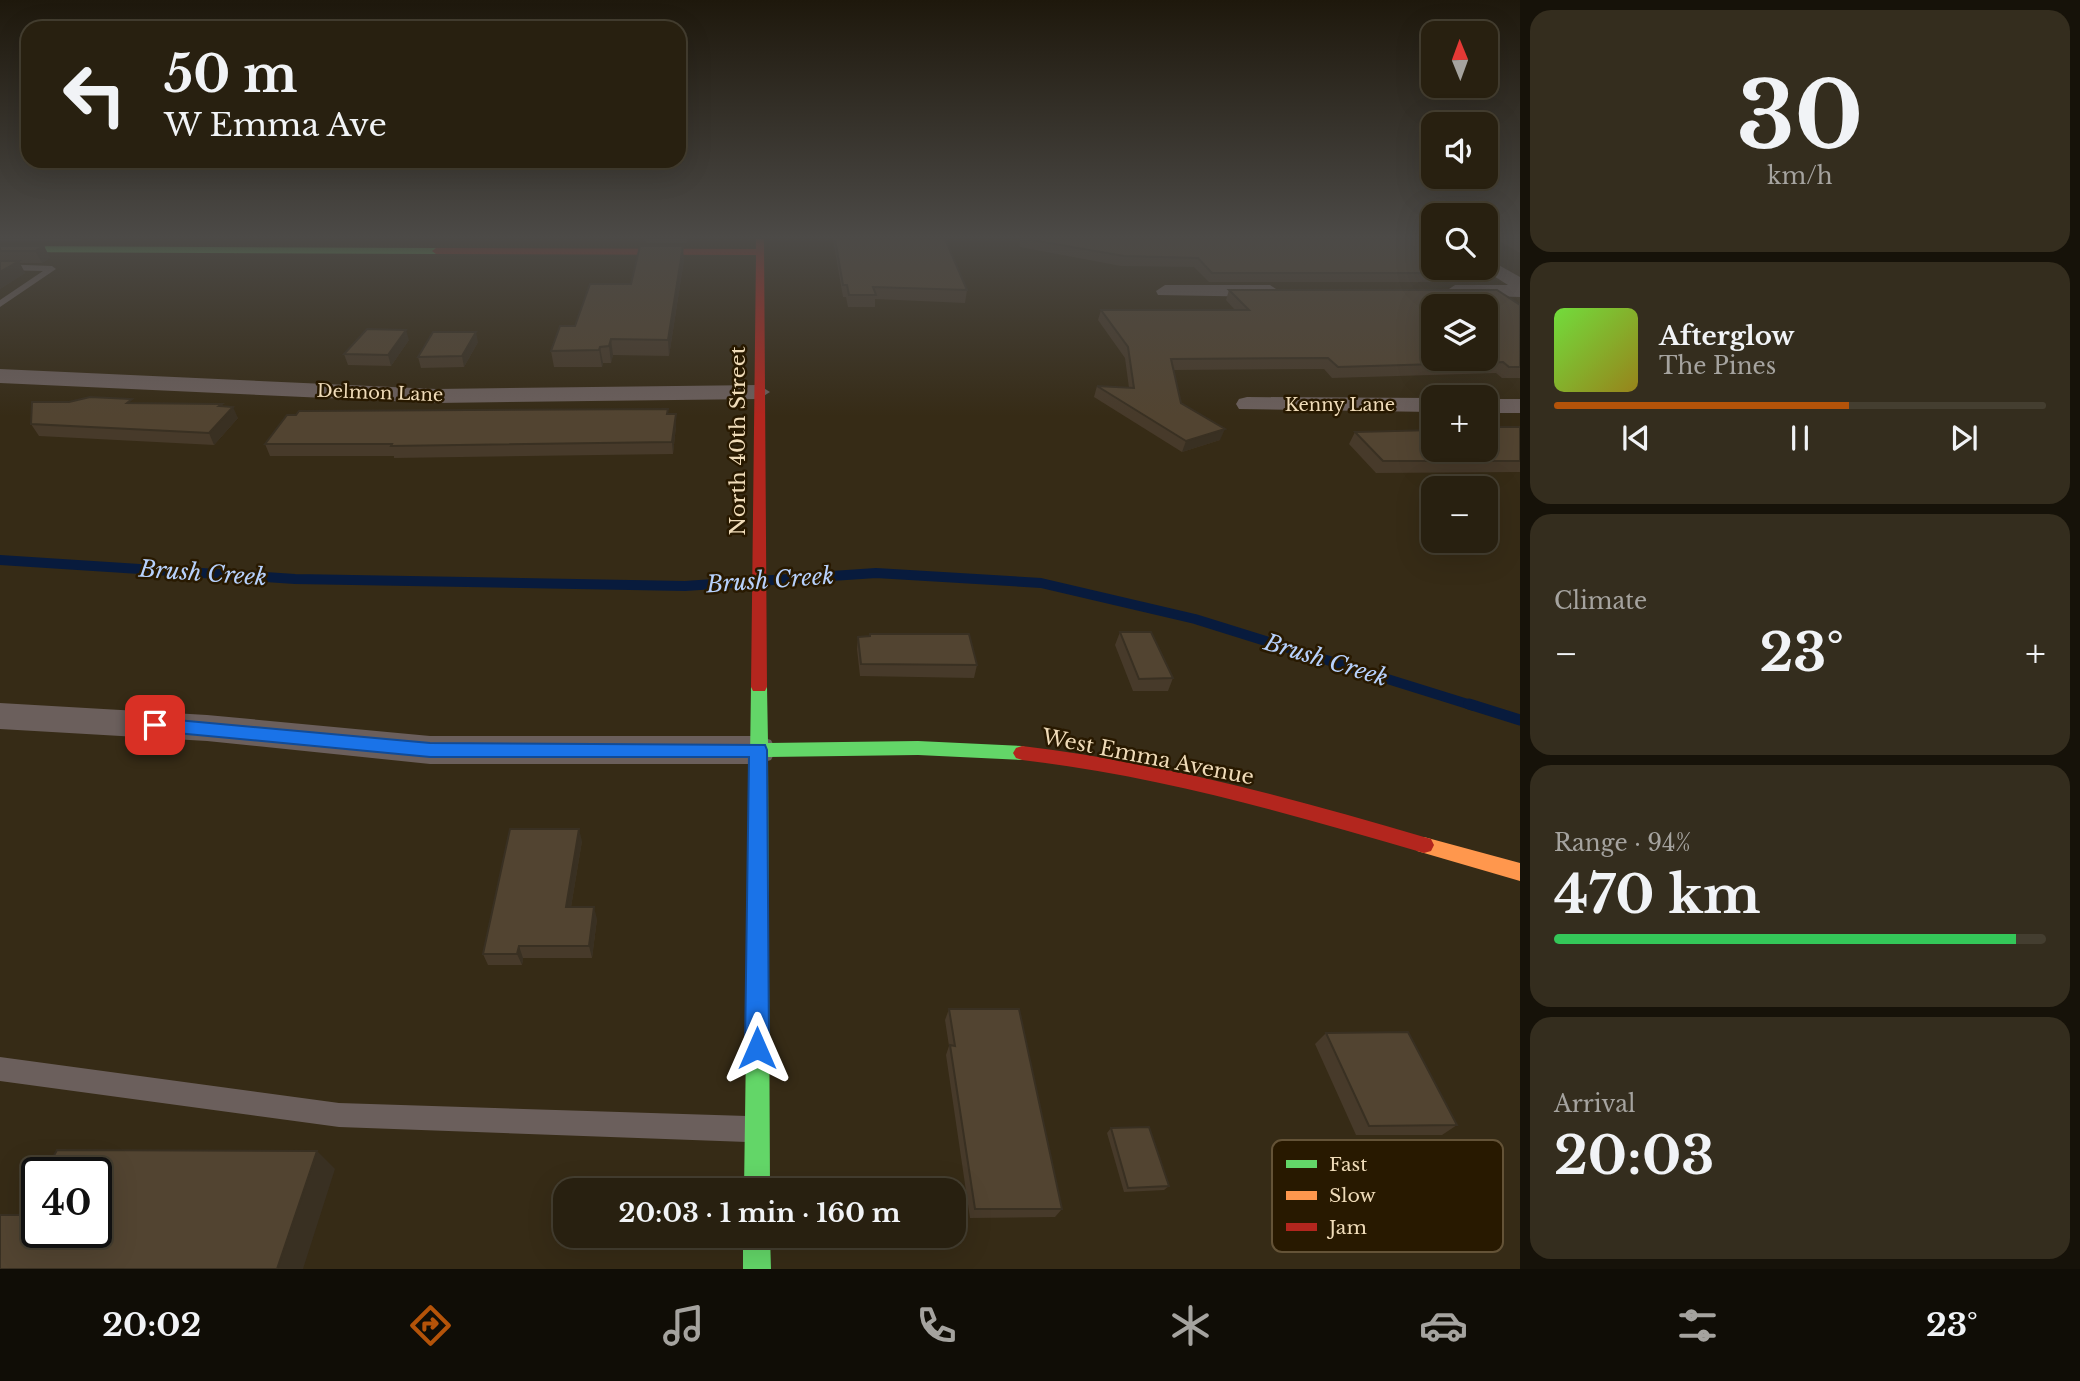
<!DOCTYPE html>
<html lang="en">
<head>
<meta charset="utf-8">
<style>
	body { margin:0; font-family:"Libre Baskerville",serif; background:#342d1e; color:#f1f3f6; height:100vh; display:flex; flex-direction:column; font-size:26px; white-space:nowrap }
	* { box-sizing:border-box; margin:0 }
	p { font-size:23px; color:#a5a39f }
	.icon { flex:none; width:38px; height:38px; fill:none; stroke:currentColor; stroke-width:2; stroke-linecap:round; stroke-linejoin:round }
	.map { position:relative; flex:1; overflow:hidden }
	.drawer { display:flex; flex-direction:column; gap:10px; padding:10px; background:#161209; width:560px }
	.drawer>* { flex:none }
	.banner { position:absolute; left:21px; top:21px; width:665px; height:147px; border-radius:21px; box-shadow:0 7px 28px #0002,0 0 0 2px #443e30; background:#282010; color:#f1f3f6; overflow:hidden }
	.needle { width:46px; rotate:359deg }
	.tools { position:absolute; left:1421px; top:21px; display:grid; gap:14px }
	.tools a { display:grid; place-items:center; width:77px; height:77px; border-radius:14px; background:#282010; box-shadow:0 7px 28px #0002,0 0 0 2px #443e30; font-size:35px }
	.speed { position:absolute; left:21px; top:1157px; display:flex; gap:14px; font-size:35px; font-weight:700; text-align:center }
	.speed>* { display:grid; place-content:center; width:91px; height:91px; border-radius:50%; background:#282010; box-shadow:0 7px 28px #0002,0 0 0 2px #443e30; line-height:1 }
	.speed .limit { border:4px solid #111; border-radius:10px; background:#fff; color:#111 }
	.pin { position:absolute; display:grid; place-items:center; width:60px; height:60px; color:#fff; margin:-30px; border-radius:14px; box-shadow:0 4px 10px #0006 }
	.me { position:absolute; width:77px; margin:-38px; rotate:0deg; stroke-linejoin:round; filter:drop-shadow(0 0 5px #0008) }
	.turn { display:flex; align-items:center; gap:24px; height:147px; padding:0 28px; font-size:32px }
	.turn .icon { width:91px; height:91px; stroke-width:2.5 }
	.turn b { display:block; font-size:49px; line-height:60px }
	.big { font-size:52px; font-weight:700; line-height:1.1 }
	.drawer .widget { flex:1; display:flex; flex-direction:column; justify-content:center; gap:10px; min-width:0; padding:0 24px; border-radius:21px; background:#342d1e }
	.drawer .dial { align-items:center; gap:0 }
	.dial b { font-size:91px; line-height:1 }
	.song { display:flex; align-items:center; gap:21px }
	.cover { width:84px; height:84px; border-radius:10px; background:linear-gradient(135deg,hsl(100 70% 55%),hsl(50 70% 35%)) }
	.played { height:7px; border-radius:4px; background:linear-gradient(90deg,#b45309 60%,#443e30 60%) }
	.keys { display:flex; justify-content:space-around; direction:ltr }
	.heat { display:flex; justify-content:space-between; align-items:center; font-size:38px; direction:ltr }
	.charge { height:10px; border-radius:5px; background:linear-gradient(90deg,#34c759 94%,#443e30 0) }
	.trip { position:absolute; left:553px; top:1178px; width:413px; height:70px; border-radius:21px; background:#282010; box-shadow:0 7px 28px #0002,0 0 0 2px #443e30; font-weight:700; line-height:70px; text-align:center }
	.tab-bar { display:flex; height:112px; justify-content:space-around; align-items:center; background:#100d06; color:#a5a39f }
	.tab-bar .icon { width:49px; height:49px }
	.tab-bar .current { color:#b45309 }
	.tab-bar b { font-size:32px; color:#f1f3f6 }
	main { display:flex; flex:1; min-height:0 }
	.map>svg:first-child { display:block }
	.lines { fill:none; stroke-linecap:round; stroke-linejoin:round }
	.stream-far1 { stroke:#081b3d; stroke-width:10 }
	.stream { stroke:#081b3d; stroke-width:11 }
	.lane { fill:#6b5f5c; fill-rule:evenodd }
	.street { fill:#6b5f5c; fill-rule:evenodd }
	.fast { fill:#63d668; fill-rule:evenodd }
	.slow { fill:#ff974d; fill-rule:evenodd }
	.jam { fill:#b3261e; fill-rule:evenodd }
	.wall { fill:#473a2a }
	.shaded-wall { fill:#393022 }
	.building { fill:#524431; stroke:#393022; stroke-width:2; fill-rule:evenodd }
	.route { fill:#1a73e8; stroke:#114b97; stroke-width:2 }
	.labels { text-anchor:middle; stroke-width:5; stroke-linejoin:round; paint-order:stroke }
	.far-street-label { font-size:18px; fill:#efdbb8; stroke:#281900 }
	.street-label { font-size:21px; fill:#efdbb8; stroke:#281900 }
	.water-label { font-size:23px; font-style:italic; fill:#b7d1fc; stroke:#281900 }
	.key { fill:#281900; stroke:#645337; stroke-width:2 }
	.key-label { font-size:19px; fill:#efdbb8 }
</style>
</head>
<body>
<main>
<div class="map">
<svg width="1520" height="1269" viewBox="0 0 1520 1269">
	<rect width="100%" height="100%" fill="#362b16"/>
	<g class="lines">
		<path class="stream-far1" d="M0,560L295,579L685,586L876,573L1041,583L1195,619L1474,706"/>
		<path class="stream" d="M1469,704L1520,720"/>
		<path class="lane" d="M0,264L52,266L56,269L0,307V300L43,271L0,270Z
			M0,1057L339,1103L747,1116L756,1120L760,1129L756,1138L747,1142L339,1127L0,1081Z"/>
		<path class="street" d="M1486,258L1520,277V297L1448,295L1446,291L1455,285H1508L1481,268H1486Z
			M1165,285H1270L1279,291L1270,297L1158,295L1156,291Z
			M0,369L436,389L759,385L770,392L759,399L436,403L0,383Z
			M1247,397L1433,398V412L1239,409L1236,404L1239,399Z
			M1486,399H1520V413H1486Z
			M0,703L207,715L430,736H758L771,740L776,750L771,760L758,764H430L207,741L0,729Z"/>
		<path class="fast" d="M0,246L436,248L440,251L436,254L0,252Z
			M759,681L765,683L767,687L768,743L918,741L1022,746L1028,748L1031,753L1028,758L1022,760L918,755L768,757L770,1190H744L751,687L753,683Z
			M743,1236H770L771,1269H743Z"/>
		<path class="slow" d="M1424,837L1520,863V881L1417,851L1414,845L1417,839Z"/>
		<path class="jam" d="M756,239H764L767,687L765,691H753L751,687L756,255L436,254L432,251L436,248L756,249Z
			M1022,746C1160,762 1291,798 1424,837L1431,839L1434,845L1431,851L1424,853C1291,814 1160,776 1022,760L1016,758L1013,753L1016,748Z"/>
	</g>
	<path class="wall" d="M0,239H81L77,241H0Z
		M645,239H687V243H646Z
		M833,239H945L967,290L965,303L875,299V307H848L846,297H843Z
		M1020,239H1425L1433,268L1471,273L1466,282H1209L1194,267L1121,266L1020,247Z
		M1496,239H1520V253Z
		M0,246H44L50,258L42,263H19L25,273L0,289Z
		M684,260L669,356L613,355L611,363H603L602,367H554L551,351L575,326L631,284Z
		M1229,290L1520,305V378H1502L1496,373L1332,378L1324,369L1173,370L1181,403L1220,440L1182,452L1094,397L1097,386L1129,388L1125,358L1098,320L1101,310H1235L1226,300Z
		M409,340L391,366L348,365L344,354Z
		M478,342L464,367L421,368L418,357Z
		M133,403L222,404L223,406L238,418L214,445L39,436L31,424Z
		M668,414H676V426L673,454L394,458V456H270L265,444Z
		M1520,427V472L1376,473L1349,444L1355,432Z
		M1120,632L1173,678L1168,691H1133L1115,645Z
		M870,634L977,665L974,678L860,676L857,649L858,637L870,636Z
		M582,841L571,907L597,919L592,958H523L522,965H488L483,954Z
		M949,1009L1062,1209L1055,1217L970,1218L946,1055L949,1046L945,1020Z
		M1326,1033L1457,1125L1442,1135H1356L1315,1044Z
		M1111,1128L1169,1186L1164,1190L1124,1192L1107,1133Z"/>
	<path class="shaded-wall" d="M44,246L50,258L42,263L35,251Z
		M683,246L684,260L669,356L668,340Z
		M19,261L25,273L0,289V272Z
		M406,330L409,340L391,366L388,355Z
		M476,332L478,342L464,367L462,356Z
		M611,339L613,355L611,363L609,346Z
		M600,347L603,363L602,367L599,350Z
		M222,404L227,414L233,407L238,418L214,445L209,433L219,406Z
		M676,414V426L673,454L672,442Z
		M1225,429L1220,440L1182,452L1186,441Z
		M579,829L582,841L569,919L566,907Z
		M594,907L597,919L592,958L589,946Z
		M519,946L523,958L522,965L517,954Z
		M317,1151L335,1169L303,1269H277Z"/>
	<path class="building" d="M835,239H945L967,290L873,287L876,295H849L847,285H843Z
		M1026,239H1425L1433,244V268H1464L1471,273H1212L1198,258L1124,256Z
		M0,246H44L35,251H0Z
		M640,246H683L668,340L611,339L609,346L600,347L599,350L551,351L560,326H575L590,284H631Z
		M0,261H19L0,272Z
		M1229,290H1497L1520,305V367H1509L1503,362L1338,367L1328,358L1171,359L1181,403L1225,429L1186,441L1097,386L1134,388L1128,347L1101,310H1249ZM1433,306H1486V359H1433Z
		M367,329L406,330L388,355L344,354Z
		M433,332H476L462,356L418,357Z
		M90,397L132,399L127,403L222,404L219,406L233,407L209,433L31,424L32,402H69Z
		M668,409L667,414H676L672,442L391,446L392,444H265L287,415H296L299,411Z
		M1486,427H1520V461H1383L1355,432L1433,430V450H1486Z
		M1120,632H1151L1173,678L1139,679Z
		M870,634H969L977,665L861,664L858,637L870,636Z
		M510,829H579L566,907H594L589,946H519L517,954H483Z
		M949,1009H1019L1062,1209H975L950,1045L955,1046Z
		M1408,1032L1457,1125L1369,1126L1326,1033Z
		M1149,1127L1169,1186L1128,1188L1111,1128Z
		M57,1150L317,1151L277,1269H0V1215H22L37,1187V1232H96V1172H45Z"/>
	<linearGradient id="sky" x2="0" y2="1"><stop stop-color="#1e180c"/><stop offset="0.57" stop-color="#4c4a47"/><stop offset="1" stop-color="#4c4a47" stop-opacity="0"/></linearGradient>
	<rect width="1520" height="416" fill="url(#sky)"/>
	<path class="route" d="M155,718L430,743L765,745L767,750L769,1048L765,1057L757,1060L749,1057L745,1048L749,757H430L155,731L146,725Z"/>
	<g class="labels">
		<g class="far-street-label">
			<text transform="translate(380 393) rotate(2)" y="6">Delmon Lane</text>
			<text x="1340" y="411">Kenny Lane</text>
		</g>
		<g class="street-label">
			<text transform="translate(738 441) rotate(-90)" y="7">North 40th Street</text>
			<text transform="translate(1148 757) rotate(11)" y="7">West Emma Avenue</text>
		</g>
		<g class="water-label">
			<text transform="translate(203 573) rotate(4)" y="8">Brush Creek</text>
			<text transform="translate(770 580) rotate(-4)" y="8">Brush Creek</text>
			<text transform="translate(1326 660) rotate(17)" y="8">Brush Creek</text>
		</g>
	</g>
	<rect x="1272" y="1140" width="231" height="112" rx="10" class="key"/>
	<rect x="1286" y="1160" width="31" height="8" fill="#63d668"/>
	<rect x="1286" y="1191" width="31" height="9" fill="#ff974d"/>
	<rect x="1286" y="1223" width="31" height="8" fill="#b3261e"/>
	<g class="key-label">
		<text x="1329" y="1171">Fast</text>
		<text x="1329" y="1202">Slow</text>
		<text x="1329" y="1234">Jam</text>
	</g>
</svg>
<div class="tools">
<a><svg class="needle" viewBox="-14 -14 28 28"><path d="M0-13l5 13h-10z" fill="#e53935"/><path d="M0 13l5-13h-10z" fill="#a5a39f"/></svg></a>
<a><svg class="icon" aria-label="sound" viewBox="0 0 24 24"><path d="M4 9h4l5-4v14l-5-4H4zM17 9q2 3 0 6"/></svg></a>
<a><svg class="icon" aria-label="search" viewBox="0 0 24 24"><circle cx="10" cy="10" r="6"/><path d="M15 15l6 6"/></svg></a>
<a><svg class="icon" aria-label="layers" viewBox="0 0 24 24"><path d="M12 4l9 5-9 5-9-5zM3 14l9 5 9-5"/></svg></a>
<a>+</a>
<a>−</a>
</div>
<div class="speed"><div class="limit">40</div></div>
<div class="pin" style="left:155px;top:725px;background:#d93025"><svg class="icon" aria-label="arrive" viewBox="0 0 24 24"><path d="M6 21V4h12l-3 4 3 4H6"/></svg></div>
<svg class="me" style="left:757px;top:1048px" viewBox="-20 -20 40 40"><path d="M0-17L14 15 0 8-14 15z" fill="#1a73e8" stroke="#fff" stroke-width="4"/></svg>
<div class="trip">20:03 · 1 min · 160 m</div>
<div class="banner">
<div class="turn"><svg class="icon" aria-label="left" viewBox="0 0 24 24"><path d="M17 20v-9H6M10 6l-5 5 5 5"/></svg><div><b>50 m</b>W Emma Ave</div></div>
</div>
</div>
<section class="drawer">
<div class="widget dial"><b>30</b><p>km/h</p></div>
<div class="widget">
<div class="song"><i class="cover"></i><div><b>Afterglow</b><p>The Pines</p></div></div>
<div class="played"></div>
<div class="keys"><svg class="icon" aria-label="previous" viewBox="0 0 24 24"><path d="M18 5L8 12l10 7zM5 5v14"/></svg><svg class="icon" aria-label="pause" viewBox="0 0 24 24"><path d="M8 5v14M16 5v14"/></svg><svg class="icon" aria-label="next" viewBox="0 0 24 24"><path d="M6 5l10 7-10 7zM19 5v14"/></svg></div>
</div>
<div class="widget"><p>Climate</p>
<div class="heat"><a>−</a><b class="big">23°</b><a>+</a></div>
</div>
<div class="widget"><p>Range · 94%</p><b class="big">470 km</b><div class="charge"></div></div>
<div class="widget"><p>Arrival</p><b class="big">20:03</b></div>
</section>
</main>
<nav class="tab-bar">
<b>20:02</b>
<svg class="icon current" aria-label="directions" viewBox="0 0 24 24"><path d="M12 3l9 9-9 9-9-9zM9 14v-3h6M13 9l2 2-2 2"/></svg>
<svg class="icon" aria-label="music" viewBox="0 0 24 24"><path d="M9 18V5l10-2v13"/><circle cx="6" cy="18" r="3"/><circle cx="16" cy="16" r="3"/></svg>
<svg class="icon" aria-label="phone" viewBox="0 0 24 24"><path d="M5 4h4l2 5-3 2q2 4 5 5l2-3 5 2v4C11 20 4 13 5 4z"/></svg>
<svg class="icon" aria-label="climate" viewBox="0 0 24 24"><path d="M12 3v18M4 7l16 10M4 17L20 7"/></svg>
<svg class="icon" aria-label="car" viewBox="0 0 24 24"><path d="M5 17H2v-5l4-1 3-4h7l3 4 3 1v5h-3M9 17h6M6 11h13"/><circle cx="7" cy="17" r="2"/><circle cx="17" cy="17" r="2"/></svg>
<svg class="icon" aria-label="filters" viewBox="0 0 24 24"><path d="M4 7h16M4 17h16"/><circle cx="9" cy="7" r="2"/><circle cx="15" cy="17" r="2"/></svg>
<b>23°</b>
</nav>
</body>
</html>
